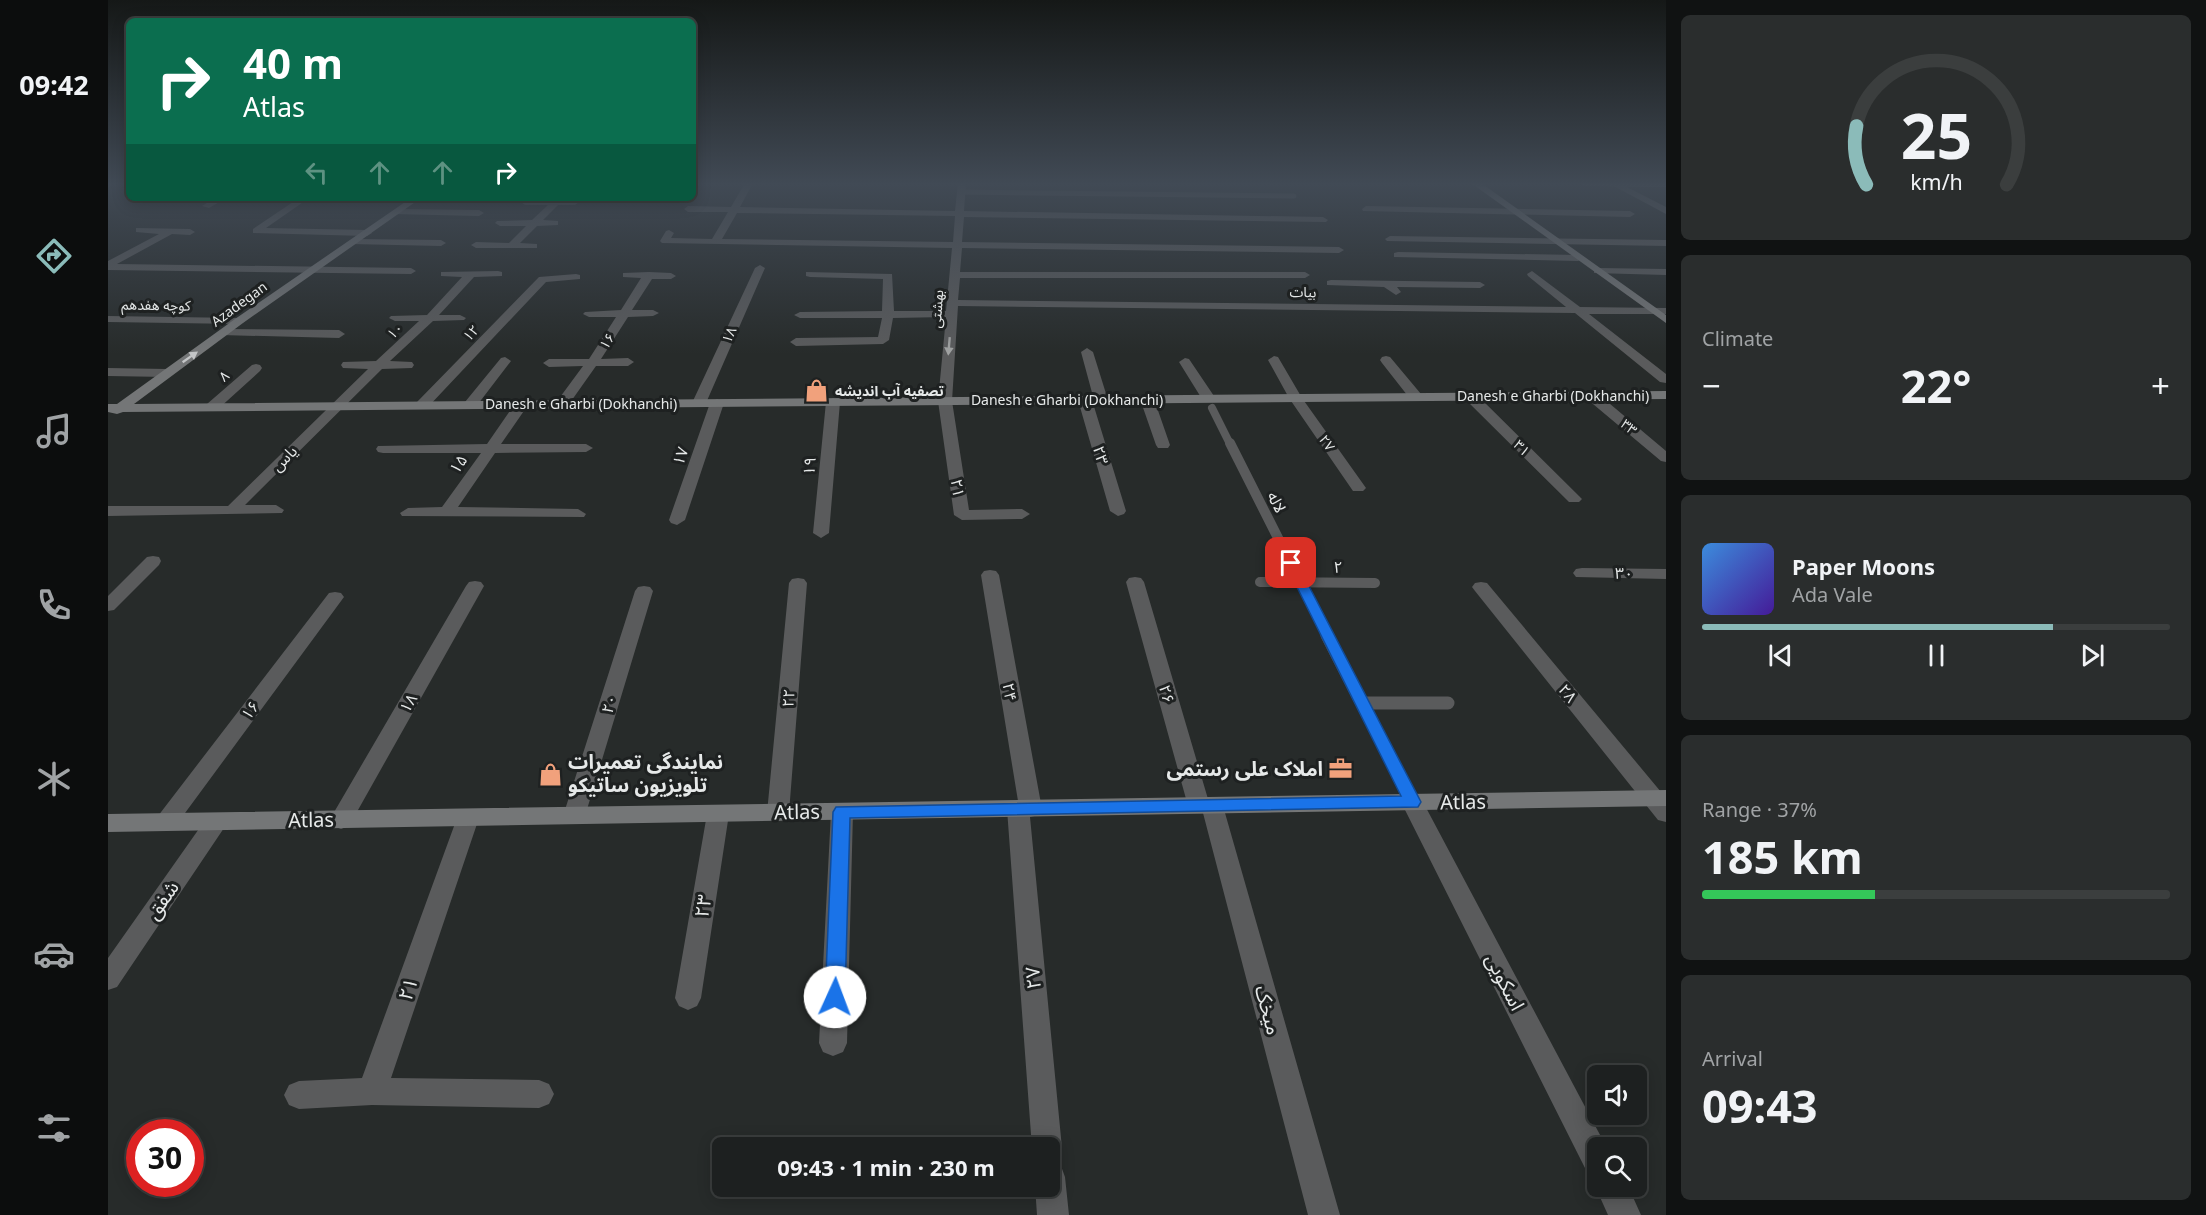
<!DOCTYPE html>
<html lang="en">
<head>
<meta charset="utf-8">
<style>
	body { margin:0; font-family:"Noto Sans","Noto Sans Arabic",sans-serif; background:#2a2d2d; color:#f1f3f6; height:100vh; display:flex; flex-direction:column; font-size:22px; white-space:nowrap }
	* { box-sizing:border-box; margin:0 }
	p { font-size:20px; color:#a0a3a5 }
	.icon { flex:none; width:33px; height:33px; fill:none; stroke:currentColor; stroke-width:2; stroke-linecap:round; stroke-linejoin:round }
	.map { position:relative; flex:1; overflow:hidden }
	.details { display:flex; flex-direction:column; gap:15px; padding:15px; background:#101212; width:540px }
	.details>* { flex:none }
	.hud { position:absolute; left:18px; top:18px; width:570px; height:183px; border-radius:9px; box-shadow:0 3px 15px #0003,0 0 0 2px #3b3e3e; background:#0b6e4f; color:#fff; overflow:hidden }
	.buttons { position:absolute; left:1479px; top:1065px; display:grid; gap:12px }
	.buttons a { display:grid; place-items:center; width:60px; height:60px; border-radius:9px; background:#1d2020; box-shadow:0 3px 15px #0003,0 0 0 2px #3b3e3e; font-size:30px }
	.speed { position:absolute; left:18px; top:1119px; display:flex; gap:12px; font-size:30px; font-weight:700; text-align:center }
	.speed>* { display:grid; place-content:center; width:78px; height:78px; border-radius:50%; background:#1d2020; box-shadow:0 3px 15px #0003,0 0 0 2px #3b3e3e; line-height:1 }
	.speed .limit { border:9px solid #d22; background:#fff; color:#111 }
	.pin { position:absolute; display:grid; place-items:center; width:51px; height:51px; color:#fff; margin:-26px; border-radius:12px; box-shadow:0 3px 9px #0006 }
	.me { position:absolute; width:66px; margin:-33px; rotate:2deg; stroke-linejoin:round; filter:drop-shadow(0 0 4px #0008) }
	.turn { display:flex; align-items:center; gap:21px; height:126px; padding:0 18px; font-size:27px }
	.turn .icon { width:78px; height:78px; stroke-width:2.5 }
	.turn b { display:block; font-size:42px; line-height:51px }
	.lanes { display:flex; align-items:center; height:57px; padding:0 18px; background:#0003; justify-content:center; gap:30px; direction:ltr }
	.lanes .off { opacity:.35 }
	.big { font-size:45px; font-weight:700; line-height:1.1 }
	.details .card { flex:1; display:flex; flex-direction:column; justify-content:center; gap:9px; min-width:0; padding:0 21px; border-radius:9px; background:#2a2d2d }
	.details .dial { align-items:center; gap:0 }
	.dial svg { height:156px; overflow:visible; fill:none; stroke:#3b3e3e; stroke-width:7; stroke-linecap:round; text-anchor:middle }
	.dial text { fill:#f1f3f6; stroke:none }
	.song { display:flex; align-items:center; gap:18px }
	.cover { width:72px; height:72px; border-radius:9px; background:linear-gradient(135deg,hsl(210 70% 55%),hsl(260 70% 35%)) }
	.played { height:6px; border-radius:3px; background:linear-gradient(90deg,#8bbbb9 75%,#3b3e3e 75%) }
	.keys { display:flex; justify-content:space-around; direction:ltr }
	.heat { display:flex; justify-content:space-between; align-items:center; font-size:33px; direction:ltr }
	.charge { height:9px; border-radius:4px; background:linear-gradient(90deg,#34c759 37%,#3b3e3e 0) }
	.trip { position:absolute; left:604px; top:1137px; width:348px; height:60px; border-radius:9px; background:#1d2020; box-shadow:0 3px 15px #0003,0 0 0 2px #3b3e3e; font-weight:700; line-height:60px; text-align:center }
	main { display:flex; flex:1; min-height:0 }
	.tab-bar { display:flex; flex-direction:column; width:108px; justify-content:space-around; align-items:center; background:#0c0d0d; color:#a0a3a5 }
	.tab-bar .icon { width:42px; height:42px }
	.tab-bar .active { color:#8bbbb9 }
	.tab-bar b { font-size:27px; color:#f1f3f6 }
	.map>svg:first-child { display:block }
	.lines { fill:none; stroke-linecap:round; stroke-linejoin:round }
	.lane-far3 { stroke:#5a5b5c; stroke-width:5 }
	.lane-far2 { stroke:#5a5b5c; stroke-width:8 }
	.lane-far1 { stroke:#5a5b5c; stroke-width:10 }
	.lane { stroke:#5a5b5c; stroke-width:13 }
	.street { fill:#5a5b5c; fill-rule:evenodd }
	.secondary { fill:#747677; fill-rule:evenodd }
	.oneway { fill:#a0a2a2 }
	.oneway2 { fill:#c4c6c7 }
	.route { fill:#1a73e8; stroke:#114b97; stroke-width:1.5 }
	.labels { text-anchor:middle; stroke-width:6; stroke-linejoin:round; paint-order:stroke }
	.far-street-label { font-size:14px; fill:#e6e9e9; stroke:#1e2121 }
	.far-poi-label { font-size:14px; font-weight:bold; fill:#e6e9e9; stroke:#1e2121; text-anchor:start }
	.street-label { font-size:16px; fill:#e6e9e9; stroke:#1e2121 }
	.near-poi-label { font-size:20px; font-weight:bold; fill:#e6e9e9; stroke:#1e2121; text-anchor:start }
	.near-street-label { font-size:20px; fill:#e6e9e9; stroke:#1e2121 }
</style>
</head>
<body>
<main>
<nav class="tab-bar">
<b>09:42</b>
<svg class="icon active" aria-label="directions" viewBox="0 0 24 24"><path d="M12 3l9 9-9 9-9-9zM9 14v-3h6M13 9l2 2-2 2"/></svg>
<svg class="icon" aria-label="music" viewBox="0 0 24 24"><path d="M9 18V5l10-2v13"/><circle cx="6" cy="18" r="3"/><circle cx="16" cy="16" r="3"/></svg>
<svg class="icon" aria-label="phone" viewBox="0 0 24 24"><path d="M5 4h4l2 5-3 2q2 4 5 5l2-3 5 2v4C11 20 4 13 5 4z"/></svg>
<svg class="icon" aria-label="climate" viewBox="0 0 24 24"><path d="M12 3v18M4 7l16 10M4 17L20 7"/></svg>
<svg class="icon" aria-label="car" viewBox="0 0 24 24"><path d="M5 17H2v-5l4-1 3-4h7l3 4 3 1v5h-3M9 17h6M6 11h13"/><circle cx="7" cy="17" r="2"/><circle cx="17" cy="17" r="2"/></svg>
<svg class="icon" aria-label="filters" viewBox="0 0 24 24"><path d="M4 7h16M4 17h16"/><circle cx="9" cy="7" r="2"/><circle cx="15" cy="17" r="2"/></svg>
</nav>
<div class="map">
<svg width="1558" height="1215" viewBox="0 0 1558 1215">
	<rect width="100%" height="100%" fill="#272b2a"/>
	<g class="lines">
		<path class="lane-far3" d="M854,192L1186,196"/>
		<path class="lane-far2" d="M1104,408L1122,444"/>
		<path class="lane-far1" d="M1122,443L1220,637
			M1152,582L1267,583"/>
		<path class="lane" d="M1219,635L1304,802
			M1254,703H1340"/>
		<path class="street" d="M0,183H6L0,187Z
			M637,183H645L632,207L847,211L850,183H858L856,211L1215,217L1220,220L1218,222L856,217L854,242L1231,247L1236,250L1231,253L854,248L852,272H1197L1202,275L1197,278H852L850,300L1458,307L1420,276L1419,274L1424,271L1472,307L1558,308V314H1481L1558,374V383L1552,382L1467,313L850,306L844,401L861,510L914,509L922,514L914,519L854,520L846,515L830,401L838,317L785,318L781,340L775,344L688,346L682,342L688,338L770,337L774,318H692L686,315L692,312L774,311L775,279L702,277L698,276V272L784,274L786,311H838L844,248L554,243L552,241L558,231L561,230L566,233L563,238L604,239L620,212H580L576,209L580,206L623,207ZM629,213L847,216L845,242L614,239Z
			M1511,183L1558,207V214L1502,184Z
			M21,193V198H25L18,199L17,196Z
			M107,198H118L101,208L94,206Z
			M191,198H201L158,228L259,230L264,233L259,236L145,233V229Z
			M447,198L467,199L471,202L467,205H450L435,220L450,221V225L429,226L412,243L429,244V248H368L363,245L368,242L401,243L418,226H392L387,223L389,221L424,220L440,205H417L413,202L414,200Z
			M1258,206L1522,211L1527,214L1522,217L1255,211L1254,209Z
			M290,209L371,210L376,213L371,216L287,214V210Z
			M28,228L82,229L87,232L82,235L64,234L9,264L303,268L308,271L303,274L0,270V261L51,234L28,232Z
			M1282,236L1558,240V246L1279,241L1277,239Z
			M246,239L333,240L338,243L333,246L243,244V240Z
			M1290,252L1470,255L1475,258L1470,261L1286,257V253Z
			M652,265L657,268L598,403L596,406H586L584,403L647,268Z
			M1490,268L1558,269V275L1486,273V269Z
			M390,271L394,272V276L366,277L331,315H352L358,318L356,320L325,321L282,361L304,362L306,365L304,368L274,369L137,505H168L176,510L174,513L0,516V506H120L260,369L235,368L233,365L235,362L268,361L311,321H287L281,318L283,316L319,315L354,277L333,276V272Z
			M541,272L563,273L568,276L563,279H544L524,310H545L551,313L545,316L520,317L493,359L520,358L526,362L520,366H488L459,407H449L447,404L475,366L441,367L435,363L441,359H481L508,317H481L475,314L477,312L513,310L533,278L515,277V273Z
			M468,274L472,275V279L438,282L319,408H309L307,405L309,402L431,277Z
			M1223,280L1372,282L1377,285L1372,288L1289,287L1293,292L1288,295L1276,287L1219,285V281Z
			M0,316L131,318L137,321L131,324L0,322Z
			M117,329L231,330L237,334L231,338L113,335V331Z
			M979,348L985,352L1000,400L998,403L993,404L986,400L973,352Z
			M1166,356L1170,357L1194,398L1258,488L1255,491H1245L1181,398L1160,360Z
			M1278,356L1282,357L1313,394L1315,397L1313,400H1303L1274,363L1272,360L1274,357Z
			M397,357L403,361L367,408H357L355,405L357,402L393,358Z
			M1077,358L1081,359L1108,399L1106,402H1096L1094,399L1071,362Z
			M148,364L152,365L154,368L152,371L109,410H99L97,407L99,404L144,365Z
			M0,368L59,369L65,373L59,377L0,376Z
			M1484,392L1489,393L1558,451V462L1553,461L1479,399L1477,396L1479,393Z
			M1363,393L1368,394L1471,496L1474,499L1471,502H1461L1358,400L1356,397Z
			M1039,395L1046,399L1062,445L1060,448H1050L1048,445L1032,399Z
			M977,396L984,400L1018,511L1016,514L1010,516L1002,511L970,400Z
			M725,398L732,402L721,533L713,538L705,533L718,402Z
			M609,399L616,403L577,520L569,525L563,523L561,520L602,403Z
			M413,401L420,405L393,444H478L485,448L478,452L387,453L350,507L470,509L478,514L476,517L294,516L292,513L300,508L334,507L373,453H275L270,452L268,449L270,446L379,444L408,402Z
			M45,556L51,557L53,561L51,565L6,610L0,611V596L39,557Z
			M1474,568L1558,569V579L1468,577L1465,573L1468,569Z
			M882,570L888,571L891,575L934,809L931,815L922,817L954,1148L950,1159L942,1162L953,1166L957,1177L961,1215H929L927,1186H942V1148H924L899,809L902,803L910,801L873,575L876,571Z
			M1027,577L1033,578L1036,582L1100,799L1112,800L1115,806L1232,1215H1200L1095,813L1083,812L1080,806L1018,582L1021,578Z
			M690,578L696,579L699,583L681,813L678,819L670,821L662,819L659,813L681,583L684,579Z
			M367,581L373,582L376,586L241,826L233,829L225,826L222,820L225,814L358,586L361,582Z
			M1373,582L1379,583L1558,798V822L1550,820L1367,591L1364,587L1367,583Z
			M536,586L542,587L545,591L477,816L474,822L466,824L458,822L455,816L527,591L530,587Z
			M227,592L233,593L236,597L66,828L58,831L50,828L47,822L50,816L221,593Z
			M1304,794L1312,796L1315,802L1499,1148H1490V1176L1479,1172L1293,802L1296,796Z
			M734,804L742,806L745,812L739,1043L735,1052L725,1056L715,1052L711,1043L723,812L726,806Z
			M610,806L618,808L621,814L593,998L589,1006L580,1010L571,1006L567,998L599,814L602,808Z
			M360,810L368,812L371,818L283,1078L431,1080L441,1084L446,1094L441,1104L431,1108L264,1105L191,1109L181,1105L176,1095L181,1085L191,1081L254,1078L349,818L352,812Z
			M108,813L116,816L119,822L116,828L9,987L0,990V958L100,816Z
			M1490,1181V1186H1520L1533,1215H1500L1487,1186Z"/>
		<path class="secondary" d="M1363,183H1373L1558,315V323Z
			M1472,183H1558V187L1476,186Z
			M303,198H313L135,323L26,404L1558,391V399L15,412L9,414L0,412V404H9L127,319Z
			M1558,790V806L0,832V814Z"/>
	</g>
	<defs><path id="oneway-solid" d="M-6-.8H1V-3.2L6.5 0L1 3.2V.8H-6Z" transform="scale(1.5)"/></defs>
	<use class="oneway" href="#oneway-solid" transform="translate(841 346) rotate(95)"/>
	<use class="oneway2" href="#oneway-solid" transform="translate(82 357) rotate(-35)"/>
	<linearGradient id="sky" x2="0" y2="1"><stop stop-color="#151817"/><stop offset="0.52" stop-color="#414a55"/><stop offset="1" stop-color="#414a55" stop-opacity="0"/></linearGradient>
	<rect width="1558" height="354" fill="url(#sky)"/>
	<path class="route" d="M1183,559L1189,563L1313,802L1310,807L742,818L737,997L734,1003L727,1006L720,1003L717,997L725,812L728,807L1293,796L1177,563Z"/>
	<defs>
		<symbol id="shop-bare" viewBox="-9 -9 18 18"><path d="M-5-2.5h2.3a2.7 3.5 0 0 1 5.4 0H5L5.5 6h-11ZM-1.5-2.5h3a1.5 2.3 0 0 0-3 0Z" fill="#f1a17c" stroke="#1e2121" stroke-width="2.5" paint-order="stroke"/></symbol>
		<symbol id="office-bare" viewBox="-9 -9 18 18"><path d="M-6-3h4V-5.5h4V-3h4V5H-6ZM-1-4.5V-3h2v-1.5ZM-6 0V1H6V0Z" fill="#f1a17c" stroke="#1e2121" stroke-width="2.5" paint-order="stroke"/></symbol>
	</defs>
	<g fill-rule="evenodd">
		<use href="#shop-bare" x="692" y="374" width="33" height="33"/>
		<use href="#office-bare" x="1216" y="752" width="33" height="33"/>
		<use href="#shop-bare" x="426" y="758" width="33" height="33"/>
	</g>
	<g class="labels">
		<g class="far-street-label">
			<text transform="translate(1195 292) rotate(1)" y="5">بیات</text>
			<text transform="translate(131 304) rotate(-36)" y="5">Azadegan</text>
			<text transform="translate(48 305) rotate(1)" y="5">کوچه هفدهم</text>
			<text transform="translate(829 309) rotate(-86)" y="5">بهشتی</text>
			<text transform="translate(287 331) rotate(-43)" y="5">۱۰</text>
			<text transform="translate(363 333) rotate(-46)" y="5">۱۲</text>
			<text transform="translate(621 335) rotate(-66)" y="5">۱۸</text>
			<text transform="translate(499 341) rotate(-56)" y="5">۱۶</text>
			<text transform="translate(116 376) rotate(-42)" y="5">۸</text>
			<text x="1445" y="401">Danesh e Gharbi (Dokhanchi)</text>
			<text x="959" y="405">Danesh e Gharbi (Dokhanchi)</text>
			<text x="473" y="409">Danesh e Gharbi (Dokhanchi)</text>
			<text transform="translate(1521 427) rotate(40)" y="5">۳۳</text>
			<text transform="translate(1219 443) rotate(55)" y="5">۲۷</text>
			<text transform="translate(1414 448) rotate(45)" y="5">۳۱</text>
		</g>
		<g class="far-poi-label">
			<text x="727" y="396">تصفیه آب اندیشه</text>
		</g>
		<g class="street-label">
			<text transform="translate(993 455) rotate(74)" y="6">۲۳</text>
			<text transform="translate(572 456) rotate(-71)" y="6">۱۷</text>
			<text transform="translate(176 458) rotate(-45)" y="6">یاس</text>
			<text transform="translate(350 464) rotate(-56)" y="6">۱۵</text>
			<text transform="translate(701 466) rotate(-85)" y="6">۱۹</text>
			<text transform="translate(850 488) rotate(81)" y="6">۲۱</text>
			<text transform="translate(1169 502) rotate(63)" y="6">لاله</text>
			<text x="1230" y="573">۲</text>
			<text transform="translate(1516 573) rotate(1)" y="6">۳۰</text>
			<text transform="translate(902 692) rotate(80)" y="6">۲۴</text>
			<text transform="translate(1460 693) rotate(51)" y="6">۲۸</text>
			<text transform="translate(1059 694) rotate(74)" y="6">۲۶</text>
			<text transform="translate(680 698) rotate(-85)" y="6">۲۲</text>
			<text transform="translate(300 703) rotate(-60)" y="6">۱۸</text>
			<text transform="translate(501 704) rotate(-73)" y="6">۲۰</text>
			<text transform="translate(142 710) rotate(-53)" y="6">۱۶</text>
		</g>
		<g class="near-poi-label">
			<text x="460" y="769">نمایندگی تعمیرات<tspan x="460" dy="23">تلویزیون ساتیکو</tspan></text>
			<text x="1215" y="776" text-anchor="end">املاک علی رستمی</text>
		</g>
		<g class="near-street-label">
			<text transform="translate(1355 802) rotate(-1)" y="7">Atlas</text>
			<text transform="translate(689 812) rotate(-1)" y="7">Atlas</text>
			<text transform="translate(203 820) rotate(-1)" y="7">Atlas</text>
			<text transform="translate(54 900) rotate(-55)" y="7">شفق</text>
			<text transform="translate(595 906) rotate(-81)" y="7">۲۳</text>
			<text transform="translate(925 978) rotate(-95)" y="7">۲۷</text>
			<text transform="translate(1397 982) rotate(63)" y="7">اسکویی</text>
			<text transform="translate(300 989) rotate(-71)" y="7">۲۱</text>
			<text transform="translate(1160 1010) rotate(75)" y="7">میخک</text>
		</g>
	</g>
</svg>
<div class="buttons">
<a><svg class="icon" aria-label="sound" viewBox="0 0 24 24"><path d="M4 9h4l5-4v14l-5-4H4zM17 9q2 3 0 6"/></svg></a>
<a><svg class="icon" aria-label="search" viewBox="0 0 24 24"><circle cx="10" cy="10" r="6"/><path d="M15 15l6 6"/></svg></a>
</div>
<div class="speed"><div class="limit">30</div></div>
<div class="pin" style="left:1183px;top:563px;background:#d93025"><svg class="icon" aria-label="arrive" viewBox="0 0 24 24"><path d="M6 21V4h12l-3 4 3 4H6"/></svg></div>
<svg class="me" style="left:727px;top:997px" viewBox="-20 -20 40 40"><circle r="19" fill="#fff"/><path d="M0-13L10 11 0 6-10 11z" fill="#1a73e8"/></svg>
<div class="trip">09:43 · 1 min · 230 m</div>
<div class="hud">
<div class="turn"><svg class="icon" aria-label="right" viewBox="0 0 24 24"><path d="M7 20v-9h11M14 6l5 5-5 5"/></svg><div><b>40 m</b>Atlas</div></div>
<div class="lanes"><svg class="icon off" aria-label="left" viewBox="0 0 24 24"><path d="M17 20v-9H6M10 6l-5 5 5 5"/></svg><svg class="icon off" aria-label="ahead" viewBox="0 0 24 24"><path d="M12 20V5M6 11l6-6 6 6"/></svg><svg class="icon off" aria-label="ahead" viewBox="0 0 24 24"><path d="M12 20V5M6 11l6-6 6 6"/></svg><svg class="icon" aria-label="right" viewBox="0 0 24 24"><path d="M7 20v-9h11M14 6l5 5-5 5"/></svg></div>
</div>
</div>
<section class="details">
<div class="card dial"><svg viewBox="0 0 100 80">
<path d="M14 69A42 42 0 1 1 86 69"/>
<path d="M14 69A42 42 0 0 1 9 39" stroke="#8bbbb9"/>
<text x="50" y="56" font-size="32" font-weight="700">25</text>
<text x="50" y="72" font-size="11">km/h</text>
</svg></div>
<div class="card"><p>Climate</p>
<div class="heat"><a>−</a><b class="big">22°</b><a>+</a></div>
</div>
<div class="card">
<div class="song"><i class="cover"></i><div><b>Paper Moons</b><p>Ada Vale</p></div></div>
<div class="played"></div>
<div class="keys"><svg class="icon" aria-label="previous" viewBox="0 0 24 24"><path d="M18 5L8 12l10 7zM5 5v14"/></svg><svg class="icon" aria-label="pause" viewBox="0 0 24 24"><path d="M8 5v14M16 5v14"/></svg><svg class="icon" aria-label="next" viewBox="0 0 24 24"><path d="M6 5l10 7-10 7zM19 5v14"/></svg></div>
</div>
<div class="card"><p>Range · 37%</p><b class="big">185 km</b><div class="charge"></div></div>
<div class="card"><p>Arrival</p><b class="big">09:43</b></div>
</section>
</main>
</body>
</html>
